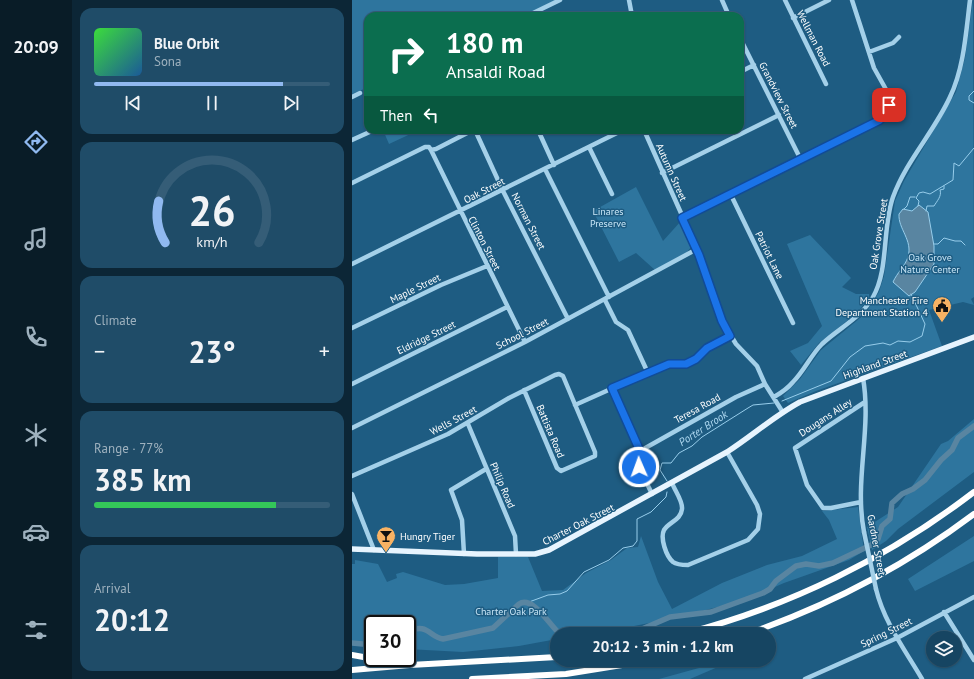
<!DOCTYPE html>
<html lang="en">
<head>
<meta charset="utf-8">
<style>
	body { margin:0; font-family:"PT Sans",sans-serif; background:#1f4c68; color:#f1f3f6; height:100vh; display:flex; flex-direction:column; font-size:15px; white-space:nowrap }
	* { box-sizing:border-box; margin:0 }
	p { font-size:13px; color:#9eb1be }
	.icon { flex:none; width:22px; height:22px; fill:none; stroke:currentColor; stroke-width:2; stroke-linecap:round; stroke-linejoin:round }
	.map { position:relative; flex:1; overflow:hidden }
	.side { display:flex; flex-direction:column; gap:8px; padding:8px; background:#0c2636; width:280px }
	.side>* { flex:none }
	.guide { position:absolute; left:12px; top:12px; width:380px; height:122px; border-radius:12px; box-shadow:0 1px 3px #0004,0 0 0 1px #355d77; background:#0b6e4f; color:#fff; overflow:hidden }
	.controls { position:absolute; left:574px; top:631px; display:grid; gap:8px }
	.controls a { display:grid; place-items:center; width:36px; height:36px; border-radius:50%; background:#164562; box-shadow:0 1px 3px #0004,0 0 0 1px #355d77; font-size:20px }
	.speed { position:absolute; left:12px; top:615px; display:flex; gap:8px; font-size:20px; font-weight:700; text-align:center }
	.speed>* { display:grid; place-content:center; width:52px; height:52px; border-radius:50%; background:#164562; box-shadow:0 1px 3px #0004,0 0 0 1px #355d77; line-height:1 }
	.speed .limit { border:2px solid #111; border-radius:6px; background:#fff; color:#111 }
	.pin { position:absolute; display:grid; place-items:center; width:34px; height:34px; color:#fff; margin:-17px; border-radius:8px; box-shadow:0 2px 6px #0006 }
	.me { position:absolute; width:44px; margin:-22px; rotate:358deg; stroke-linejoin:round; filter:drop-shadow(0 0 3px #0008) }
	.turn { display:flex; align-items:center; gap:14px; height:84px; padding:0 16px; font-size:18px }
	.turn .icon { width:52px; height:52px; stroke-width:2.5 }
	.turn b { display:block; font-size:28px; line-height:34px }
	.then { display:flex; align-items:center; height:38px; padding:0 16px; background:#0003; gap:8px; font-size:15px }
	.big { font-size:30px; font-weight:600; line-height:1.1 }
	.side .tile { flex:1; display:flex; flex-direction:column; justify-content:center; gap:6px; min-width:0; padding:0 14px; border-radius:12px; background:#1f4c68 }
	.side .dial { align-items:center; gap:0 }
	.dial svg { height:104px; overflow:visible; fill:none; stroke:#355d77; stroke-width:7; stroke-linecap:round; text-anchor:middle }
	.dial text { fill:#f1f3f6; stroke:none }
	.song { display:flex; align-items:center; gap:12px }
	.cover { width:48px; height:48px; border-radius:6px; background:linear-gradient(135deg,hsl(120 70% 55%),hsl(210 70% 35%)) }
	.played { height:4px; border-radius:2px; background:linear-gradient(90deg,#90b9f0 80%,#355d77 80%) }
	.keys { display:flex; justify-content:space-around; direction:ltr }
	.heat { display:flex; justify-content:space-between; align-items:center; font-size:22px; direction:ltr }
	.charge { height:6px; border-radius:3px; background:linear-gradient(90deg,#34c759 77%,#355d77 0) }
	.trip { position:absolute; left:198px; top:627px; width:226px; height:40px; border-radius:20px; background:#164562; box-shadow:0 1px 3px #0004,0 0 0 1px #355d77; font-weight:600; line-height:40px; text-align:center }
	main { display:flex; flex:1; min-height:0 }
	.menu { display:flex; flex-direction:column; width:72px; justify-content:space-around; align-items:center; background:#091c27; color:#9eb1be }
	.menu .icon { width:28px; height:28px }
	.menu .on { color:#90b9f0 }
	.menu b { font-size:18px; color:#f1f3f6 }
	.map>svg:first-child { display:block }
	.green { fill:#2e759e }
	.water { fill:#5985a1; stroke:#97cdeb }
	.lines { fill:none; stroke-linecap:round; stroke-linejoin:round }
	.stream { stroke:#97cdeb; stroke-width:1 }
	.river { stroke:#5985a1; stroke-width:5.5 }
	.minor { stroke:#a4d0e9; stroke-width:4.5 }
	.major { stroke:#e7f4fe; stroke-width:5.5 }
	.highway { stroke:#fff; stroke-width:6 }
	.minor-bridge { stroke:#a4d0e9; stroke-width:4.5 }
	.route-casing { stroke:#114b97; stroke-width:10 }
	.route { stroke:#1a73e8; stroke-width:7 }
	.labels { text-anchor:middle; stroke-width:3; stroke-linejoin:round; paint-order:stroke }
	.street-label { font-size:10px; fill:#fff; stroke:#1e5c82 }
	.park-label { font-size:10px; fill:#c8e6f7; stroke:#1e5c82 }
	.poi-label { font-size:10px; fill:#fff; stroke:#1e5c82; text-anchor:end }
	.water-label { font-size:11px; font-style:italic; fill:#afd9f1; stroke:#1e5c82 }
</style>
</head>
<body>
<main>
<nav class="menu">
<b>20:09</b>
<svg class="icon on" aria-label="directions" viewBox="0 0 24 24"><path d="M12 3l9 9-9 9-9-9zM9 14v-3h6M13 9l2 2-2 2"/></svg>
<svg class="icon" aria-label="music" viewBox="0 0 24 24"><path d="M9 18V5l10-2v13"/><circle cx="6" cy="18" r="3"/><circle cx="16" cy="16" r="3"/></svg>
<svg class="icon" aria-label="phone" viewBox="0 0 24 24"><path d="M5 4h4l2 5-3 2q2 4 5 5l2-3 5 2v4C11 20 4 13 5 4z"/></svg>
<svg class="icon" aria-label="climate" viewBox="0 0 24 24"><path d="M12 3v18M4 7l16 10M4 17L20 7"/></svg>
<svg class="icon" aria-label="car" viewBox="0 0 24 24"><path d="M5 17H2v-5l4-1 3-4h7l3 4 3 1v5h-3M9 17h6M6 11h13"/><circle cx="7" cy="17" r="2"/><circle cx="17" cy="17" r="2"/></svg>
<svg class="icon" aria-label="filters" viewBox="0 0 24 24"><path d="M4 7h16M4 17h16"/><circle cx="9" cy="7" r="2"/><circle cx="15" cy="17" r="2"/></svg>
</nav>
<section class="side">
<div class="tile">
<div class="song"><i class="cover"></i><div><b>Blue Orbit</b><p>Sona</p></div></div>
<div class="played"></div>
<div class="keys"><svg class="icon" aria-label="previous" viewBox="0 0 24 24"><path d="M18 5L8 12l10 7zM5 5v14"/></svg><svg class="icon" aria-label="pause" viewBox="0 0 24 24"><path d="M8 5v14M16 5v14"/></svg><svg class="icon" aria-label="next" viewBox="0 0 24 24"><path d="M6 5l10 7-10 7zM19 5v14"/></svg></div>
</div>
<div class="tile dial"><svg viewBox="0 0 100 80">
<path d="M14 69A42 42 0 1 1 86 69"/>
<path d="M14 69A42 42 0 0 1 9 37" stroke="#90b9f0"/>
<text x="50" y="56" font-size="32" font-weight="700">26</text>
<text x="50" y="72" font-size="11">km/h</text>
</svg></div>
<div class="tile"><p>Climate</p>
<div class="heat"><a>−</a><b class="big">23°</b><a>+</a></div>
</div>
<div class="tile"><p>Range · 77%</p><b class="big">385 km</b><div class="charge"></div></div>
<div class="tile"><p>Arrival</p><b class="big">20:12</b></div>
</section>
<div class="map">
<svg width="622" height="679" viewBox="0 0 622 679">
	<rect width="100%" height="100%" fill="#1e5c82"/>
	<path class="green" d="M0,0H204L171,16H16V97L12,89L0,94Z
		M621,0L622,297L619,299L622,305L611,302L577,310L590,346L464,391L436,403L431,396L448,379L469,350L513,314L527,292L532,276L543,201L552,181L604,92L613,58Z
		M31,130H67L37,144Z
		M284,187L311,241L329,221L340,246L335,252L303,270L284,253L267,262L241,211Z
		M458,235L499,278L490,287L504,294H517V298L505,313L467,343L449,365L438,351L456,343L470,326L435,244Z
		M622,419V472L546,529L534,541L520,550L515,527L546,507L589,444L596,441Z
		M506,507L512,551L497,560L432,583L390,601L317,619L262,630L235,634H205V639L167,646L111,652L55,649V624H21V646L0,644V564H3V560L26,564L35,582L45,578L44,574L51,572L93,585L112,584L146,578V557H176L190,591L211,590L234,573L259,560L275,548L286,547L289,536L306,582L320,609L370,583L415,565L450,556L485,539L477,520L470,511Z
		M622,536V561L563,591L556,579Z
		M376,660H382L338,679H307Z"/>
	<path class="water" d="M567,205L576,212L582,246V264L563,292L557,296L541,282C545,273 553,266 556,257C561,240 546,229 547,214L551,209L560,211Z"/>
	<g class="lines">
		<path class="stream" d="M622,91L617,96V100L622,103
			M566,206L567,201L564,198L567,193L571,192L578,194L601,180L602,163L607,166L622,148
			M552,209L555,206L558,197H563
			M574,211L575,206H582C585,201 590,196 588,190L592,189V186
			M582,244H586L592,238L603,241H609L613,245
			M430,401L479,381L498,357L513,346L531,343L538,345L546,341L558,342L570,336L573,324L559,294
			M315,481L308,470L310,463H319L327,453L340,446L350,437L396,408L401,405L422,403
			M177,602L196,595L208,594L215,591L232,572L257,560L271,548L281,546L285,541V519L299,512L314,497L315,492"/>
		<path class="river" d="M55,632C76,622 77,637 91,639L141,628L167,604C181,595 198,626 208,634
			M241,634L281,629H290L318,617L359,612L411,593L418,589L424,581L444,566L454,564L467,566L481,563L519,545L526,539L530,526L538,519L540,503L550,494L561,489L573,480L589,460L600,450L606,438L622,426
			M0,643L21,645"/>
		<path class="minor" d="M277,0L280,16
			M370,0L377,16
			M433,0L474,84
			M175,16L208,0
			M441,18L477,0
			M388,38L449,160
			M517,52L541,43L547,37
			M388,72L402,65
			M0,97L8,93
			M123,130L151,191L216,319
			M186,130L202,165
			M292,130L345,249L370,321L384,344L405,366L413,384L430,411
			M0,140L22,130
			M237,147L260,194
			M79,150L173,342
			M193,169L257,297
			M310,173L427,115
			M0,183L73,147H77L79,150L84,149L121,130
			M379,195L441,323
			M330,218L528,120L536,109V93L522,68L500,0
			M0,264L271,130
			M253,300L264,322L276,330L296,373
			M0,328L89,285L135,266
			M511,378C520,429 502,481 512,532
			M0,384L155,307
			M260,388L288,451L287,467L300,494
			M422,397C429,393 436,388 441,382C452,371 459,355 470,344C487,328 509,318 521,297C537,269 530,228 541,197C554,161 582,132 598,97C612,68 614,32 618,0
			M223,405L317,363L334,364L344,359L355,348L378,336
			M116,424L163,536L164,554
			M0,428L173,342L345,249
			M288,451L384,397L413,384
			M0,476L96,434L157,398L203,375L207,374L211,376L243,452V456L209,471L205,468L172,390
			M320,483C323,491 331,501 330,509C329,520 317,522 312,530C308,538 314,556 321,562C325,565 331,565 336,565L396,540L406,529L408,514L405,505L375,452
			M0,494L22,550
			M509,502L479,508H471L455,485L443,448L513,402
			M112,554L110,520L99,490L134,469
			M524,589C532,622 553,650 570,679
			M592,612L622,660
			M453,679L545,638L622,597"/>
		<path class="major" d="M0,549L125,554H183L197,550L375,452C400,436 422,416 448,402L622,337"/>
		<path class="highway" d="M331,634C436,607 536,558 622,492
			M395,634C476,606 553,566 622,514
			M0,655L28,660L56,661
			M0,670L58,665L205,657
			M120,679L214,674L301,660"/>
		<path class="minor-bridge" d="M512,532L524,589"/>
	</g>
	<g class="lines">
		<defs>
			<path id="route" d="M287,467L288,451L260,388L317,364H334L344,359L355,348L378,336L370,321L347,255L330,218L528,120L537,105"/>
		</defs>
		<use href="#route" class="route-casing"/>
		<use href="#route" class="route"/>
	</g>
	<defs>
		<symbol id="civic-pin" viewBox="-11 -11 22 30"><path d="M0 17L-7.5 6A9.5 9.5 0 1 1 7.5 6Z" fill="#f8b263" stroke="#1e5c82"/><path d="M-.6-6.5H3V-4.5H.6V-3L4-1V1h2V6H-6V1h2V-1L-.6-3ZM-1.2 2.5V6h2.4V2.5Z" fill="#111"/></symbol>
		<symbol id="bar-pin" viewBox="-11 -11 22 30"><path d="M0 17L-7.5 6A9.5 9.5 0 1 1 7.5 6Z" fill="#f8b263" stroke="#1e5c82"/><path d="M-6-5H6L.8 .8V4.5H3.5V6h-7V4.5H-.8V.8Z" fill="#111"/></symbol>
	</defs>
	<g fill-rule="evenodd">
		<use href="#civic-pin" x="579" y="295" width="22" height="30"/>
		<use href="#bar-pin" x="23" y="525" width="22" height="30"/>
	</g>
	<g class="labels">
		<g class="street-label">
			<text transform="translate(462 38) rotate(63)" y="4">Wellman Road</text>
			<text transform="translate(427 95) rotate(63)" y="4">Grandview Street</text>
			<text transform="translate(320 172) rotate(66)" y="4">Autumn Street</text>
			<text transform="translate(132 190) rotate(-27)" y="4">Oak Street</text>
			<text transform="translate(177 221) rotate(63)" y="4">Norman Street</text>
			<text transform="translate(526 234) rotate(-81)" y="4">Oak Grove Street</text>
			<text transform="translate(133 243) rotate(63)" y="4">Clinton Street</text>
			<text transform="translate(418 255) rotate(64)" y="4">Patriot Lane</text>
			<text transform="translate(63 288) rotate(-26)" y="4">Maple Street</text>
			<text transform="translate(170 333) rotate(-27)" y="4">School Street</text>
			<text transform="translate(74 337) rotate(-26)" y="4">Eldridge Street</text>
			<text transform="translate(523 364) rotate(-20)" y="4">Highland Street</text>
			<text transform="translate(345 408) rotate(-29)" y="4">Teresa Road</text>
			<text transform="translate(473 417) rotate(-33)" y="4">Dougans Alley</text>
			<text transform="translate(101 420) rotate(-28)" y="4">Wells Street</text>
			<text transform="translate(199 431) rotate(67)" y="4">Battista Road</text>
			<text transform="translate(151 485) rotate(67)" y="4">Philip Road</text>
			<text transform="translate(226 524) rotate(-27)" y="4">Charter Oak Street</text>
			<text transform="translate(525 545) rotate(79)" y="4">Gardner Street</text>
			<text transform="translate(534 632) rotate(-26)" y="4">Spring Street</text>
		</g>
		<g class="park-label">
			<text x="256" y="215">Linares<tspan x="256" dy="12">Preserve</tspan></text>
			<text x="578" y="261">Oak Grove<tspan x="578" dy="12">Nature Center</tspan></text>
			<text x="159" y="615">Charter Oak Park</text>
		</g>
		<g class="poi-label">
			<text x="576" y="304">Manchester Fire<tspan x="576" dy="12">Department Station 4</tspan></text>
			<text x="48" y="540" text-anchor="start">Hungry Tiger</text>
		</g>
		<g class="water-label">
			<text transform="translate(351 428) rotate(-33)" y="4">Porter Brook</text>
		</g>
	</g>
</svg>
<div class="controls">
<a><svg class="icon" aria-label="layers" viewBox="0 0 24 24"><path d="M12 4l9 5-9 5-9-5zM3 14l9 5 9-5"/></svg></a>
</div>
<div class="speed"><div class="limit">30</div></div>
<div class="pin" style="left:537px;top:105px;background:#d93025"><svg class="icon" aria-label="arrive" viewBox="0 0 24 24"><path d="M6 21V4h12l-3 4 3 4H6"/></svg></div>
<svg class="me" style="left:287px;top:467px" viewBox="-20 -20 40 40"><circle r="17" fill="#1a73e8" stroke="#fff" stroke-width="3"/><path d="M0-11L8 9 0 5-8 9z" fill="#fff"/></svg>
<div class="trip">20:12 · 3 min · 1.2 km</div>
<div class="guide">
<div class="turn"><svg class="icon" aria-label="right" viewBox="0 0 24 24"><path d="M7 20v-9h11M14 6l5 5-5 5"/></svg><div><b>180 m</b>Ansaldi Road</div></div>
<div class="then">Then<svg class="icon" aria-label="left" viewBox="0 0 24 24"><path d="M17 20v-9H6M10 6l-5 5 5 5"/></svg></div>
</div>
</div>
</main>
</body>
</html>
